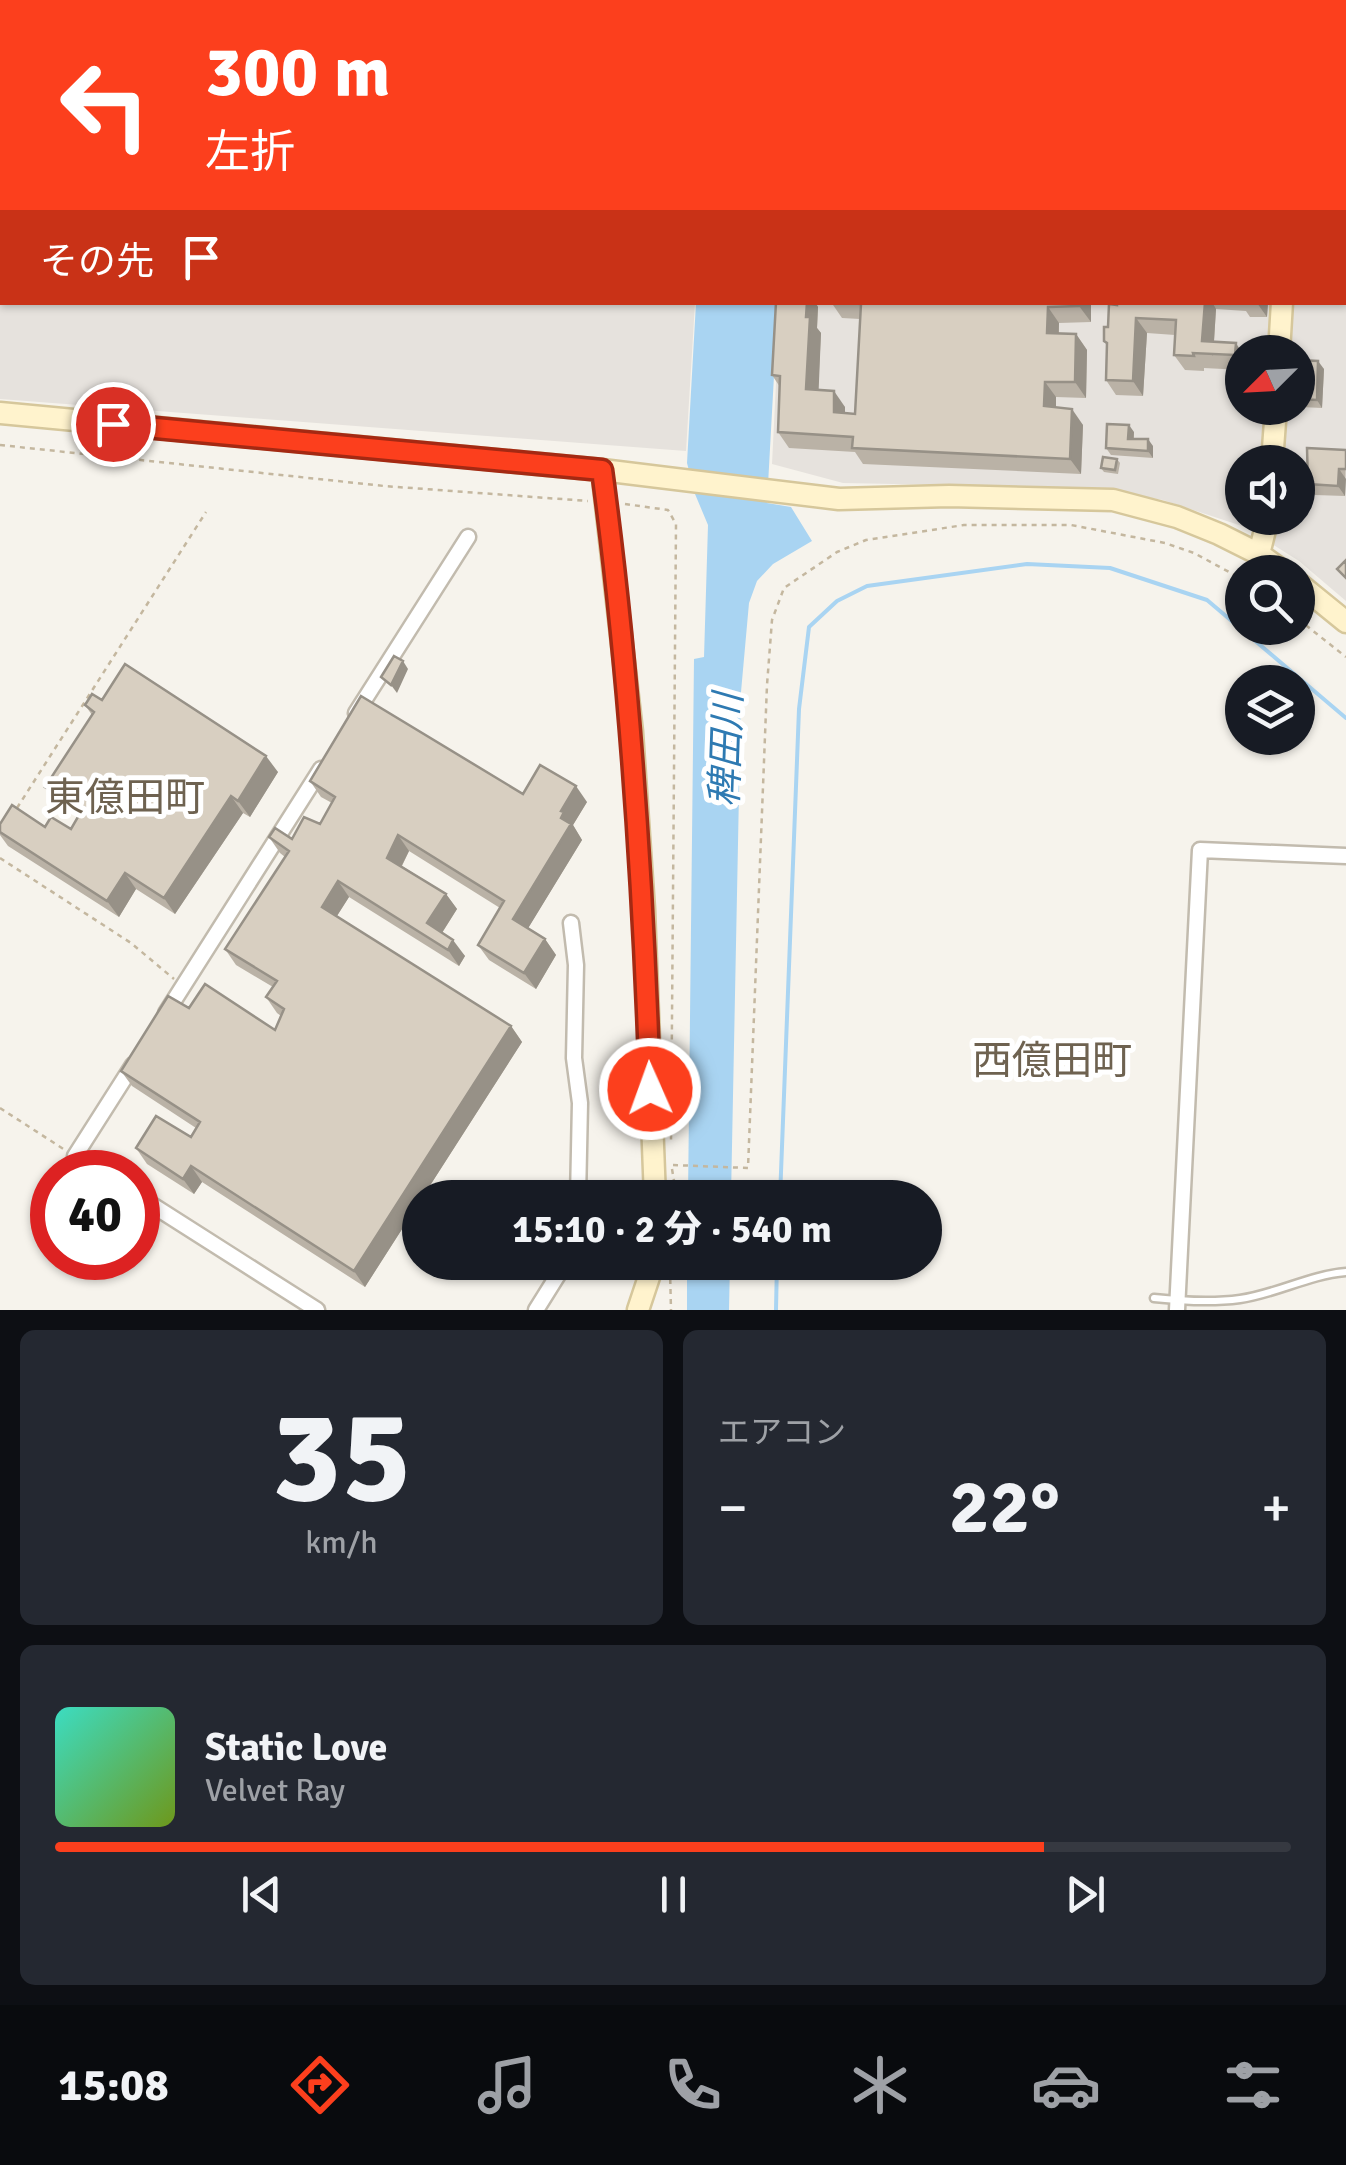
<!DOCTYPE html>
<html lang="ja">
<head>
<meta charset="utf-8">
<style>
	body { margin:0; font-family:Signika,"Noto Sans JP",sans-serif; background:#242831; color:#f1f3f6; height:100vh; display:flex; flex-direction:column; font-size:38px; white-space:nowrap }
	* { box-sizing:border-box; margin:0 }
	p { font-size:32px; color:#9ea1a6 }
	.icon { flex:none; width:55px; height:55px; fill:none; stroke:currentColor; stroke-width:2; stroke-linecap:round; stroke-linejoin:round }
	.map { position:relative; height:1310px; overflow:hidden }
	.side { display:flex; flex-direction:column; gap:20px; padding:20px; background:#0d0f14; flex:1 }
	.side>* { flex:none }
	.top-card { position:absolute; left:0px; top:0px; width:1348px; height:305px; box-shadow:0 2px 8px #0004; background:#fc3f1d; color:#fff; overflow:hidden }
	.needle { width:65px; rotate:246deg }
	.fabs { position:absolute; left:1225px; top:335px; display:grid; gap:20px }
	.fabs a { display:grid; place-items:center; width:90px; height:90px; border-radius:50%; background:#171b24; box-shadow:0 2px 8px #0004; font-size:50px }
	.speed { position:absolute; left:30px; top:1150px; display:flex; gap:20px; font-size:50px; font-weight:700; text-align:center }
	.speed>* { display:grid; place-content:center; width:130px; height:130px; border-radius:50%; background:#171b24; box-shadow:0 2px 8px #0004; line-height:1 }
	.speed .limit { border:15px solid #d22; background:#fff; color:#111 }
	.pin { position:absolute; display:grid; place-items:center; width:85px; height:85px; color:#fff; margin:-42px; border:5px solid #fff; border-radius:50%; box-shadow:0 2px 10px #0007 }
	.me { position:absolute; width:110px; margin:-55px; rotate:358deg; stroke-linejoin:round; filter:drop-shadow(0 0 8px #0008) }
	.turn { display:flex; align-items:center; gap:35px; height:210px; padding:0 40px; font-size:45px }
	.turn .icon { width:130px; height:130px; stroke-width:2.5 }
	.turn b { display:block; font-size:70px; line-height:85px }
	.then { display:flex; align-items:center; height:95px; padding:0 40px; background:#0003; gap:20px; font-size:38px }
	.big { font-size:75px; font-weight:800; line-height:1.1 }
	.side .tile { flex:1; display:flex; flex-direction:column; justify-content:center; gap:15px; min-width:0; padding:0 35px; border-radius:15px; background:#242831 }
	.side .dial { align-items:center; gap:0 }
	.dial b { font-size:130px; line-height:1 }
	.song { display:flex; align-items:center; gap:30px }
	.cover { width:120px; height:120px; border-radius:15px; background:linear-gradient(135deg,hsl(170 70% 55%),hsl(80 70% 35%)) }
	.played { height:10px; border-radius:5px; background:linear-gradient(90deg,#fc3f1d 80%,#363941 80%) }
	.keys { display:flex; justify-content:space-around; direction:ltr }
	.heat { display:flex; justify-content:space-between; align-items:center; font-size:55px; direction:ltr }
	.side .tiles { flex:1; display:grid; gap:20px; grid-template-columns:1fr 1fr }
	.tile:last-child { grid-column:span 2 }
	.trip { position:absolute; left:402px; top:1180px; width:540px; height:100px; border-radius:50px; background:#171b24; box-shadow:0 2px 8px #0004; font-weight:800; line-height:100px; text-align:center }
	.dock { display:flex; height:160px; justify-content:space-around; align-items:center; background:#090b0e; color:#9ea1a6 }
	.dock .icon { width:70px; height:70px }
	.dock .active { color:#fc3f1d }
	.dock b { font-size:45px; color:#f1f3f6 }
	.map>svg:first-child { display:block }
	.industrial { fill:#e6e2dd; fill-rule:evenodd }
	.water { fill:#a9d4f2 }
	.lines { fill:none; stroke-linecap:round; stroke-linejoin:round }
	.stream { stroke:#a9d4f2; stroke-width:4 }
	.lane-casing { stroke:#c2bbae; stroke-width:11 }
	.street-casing { stroke:#c2bbae; stroke-width:19 }
	.secondary-casing { stroke:#d6c79b; stroke-width:25 }
	.path { stroke:#c4b79f; stroke-width:2.5; stroke-dasharray:5 5; stroke-linecap:butt }
	.lane { stroke:#fff; stroke-width:6 }
	.street { stroke:#fff; stroke-width:14 }
	.secondary { stroke:#fff3cd; stroke-width:20 }
	.wall { fill:#bab2a6 }
	.shaded-wall { fill:#979187 }
	.building { fill:#d8cfc1; stroke:#979187; stroke-width:2.5 }
	.route-casing { stroke:#a42913; stroke-width:25 }
	.route { stroke:#fc3f1d; stroke-width:18 }
	.labels { text-anchor:middle; stroke-width:10; stroke-linejoin:round; paint-order:stroke }
	.water-label { font-size:38px; font-style:italic; fill:#2e7ab2; stroke:#fff }
	.quarter-label { font-size:40px; fill:#6e6250; stroke:#fff }
</style>
</head>
<body>
<div class="map">
<svg width="1346" height="1310" viewBox="0 0 1346 1310">
	<rect width="100%" height="100%" fill="#f6f3ec"/>
	<path class="industrial" d="M0,0H713L2,2V302L695,303L686,451L0,399Z
		M796,0H1346V601L1299,561L1245,527L1163,500L1093,488L843,483L772,464L780,303L1345,302V2H796ZM1242,352H1298V408H1242ZM1242,462H1298V518H1242Z"/>
	<path class="water" d="M696,303H778L767,503L791,507L812,541L773,564L757,581L749,603L741,692L731,1197H688L694,659L704,657L708,525L695,494L687,463Z
		M687,1263H730L729,1310H687Z"/>
	<g class="lines">
		<path class="stream" d="M780,1198L799,709L809,627L837,601L867,586L1027,564L1110,568L1207,600L1346,718
			M776,1310L777,1262"/>
		<defs>
			<path id="lane" d="M1154,1298C1182,1301 1211,1303 1240,1299C1276,1294 1309,1275 1346,1272"/>
			<path id="street" d="M356,713L468,537
				M571,923L576,965L574,1058L580,1103L578,1198
				M166,1013L321,769
				M101,1172L75,1156L133,1065
				M138,1196L317,1310
				M536,1310L566,1262
				M1177,1310L1200,850L1346,856"/>
			<path id="secondary" d="M1300,2V0
				M1279,352L1282,302
				M0,413L602,470L839,499L949,496L1113,500L1177,517L1219,534L1259,554L1284,572
				M1272,462L1276,408
				M602,470L632,732L644,909L655,1198
				M1259,554L1268,518
				M1298,583L1346,622
				M638,1310L654,1262"/>
		</defs>
		<use href="#lane" class="lane-casing"/>
		<use href="#street" class="street-casing"/>
		<use href="#secondary" class="secondary-casing"/>
		<path class="path" d="M0,445L384,486L588,501
			M625,504L668,510L676,524L671,1141
			M1298,619L1346,657
			M17,808L206,512
			M0,858L131,943L174,979
			M0,1108L65,1150
			M673,1165L748,1168L767,685L772,620L784,588L837,552L866,540L964,525H1071L1165,543L1194,553L1242,579
			M672,1169L677,1198
			M670,1269L671,1310"/>
		<use href="#lane" class="lane"/>
		<use href="#street" class="street"/>
		<use href="#secondary" class="secondary"/>
	</g>
	<path class="wall" d="M0,0H389L388,2H2V222H0Z
		M1000,0H1112V2H1001Z
		M776,302H815L818,307L817,328L821,333L818,390L845,407V413L855,414L860,319L842,318L831,302H1091V322L1059,323V333L1076,334L1087,350L1086,398L1056,397V407L1083,425L1081,474L863,464L855,452L789,448L778,432L780,387L772,375Z
		M1117,302H1268L1267,317H1250L1246,311L1216,309L1214,342L1242,353V370L1204,368V371L1185,370L1174,355L1175,335L1147,333L1143,396L1116,395L1106,380L1107,346L1104,341Z
		M1298,360L1324,369L1322,408L1301,407L1298,402Z
		M1134,432V439L1153,446V458L1111,455L1106,448Z
		M1346,450L1345,496L1315,495L1308,484Z
		M1117,459L1120,463L1118,474L1104,472L1101,468Z
		M102,700L278,772L250,817L243,813L175,914L136,889L119,917L8,846L0,835V824L71,829L78,816L57,803L45,787L92,715L85,705Z
		M310,781L523,794L587,802L573,825L582,840L528,928L545,939L556,955L536,989L489,960L478,945L500,908L409,851L402,866L446,894L457,909L442,933L465,956L459,966L349,897L337,916L511,1026L522,1042L422,1198H420V1201L365,1287L202,1182L194,1194L147,1164L136,1148L191,1137L196,1128L132,1086L121,1071L189,1008L275,1030L281,1016L277,1013L266,997L273,987L236,965L225,949L285,857L280,853L269,837L292,839L320,824L332,803L321,797Z"/>
	<path class="shaded-wall" d="M807,302H815L818,307L817,328L821,333L818,405L806,389Z
		M1080,302H1091V322L1079,306Z
		M1205,302H1212L1216,309L1213,356L1202,341Z
		M1257,302H1268L1267,317L1257,303Z
		M1048,307L1059,323L1058,349L1047,333Z
		M1136,318L1147,333L1143,396L1133,381Z
		M1076,334L1087,350L1086,398L1075,382Z
		M1236,343L1242,353V366L1235,355Z
		M1318,361L1324,369L1322,408L1317,400Z
		M1045,382L1056,397V422L1044,406Z
		M834,391L845,407V428L834,412Z
		M1072,409L1083,425L1081,474L1070,459Z
		M1129,425L1134,432L1133,446L1128,439Z
		M1148,439L1153,446V458L1148,451Z
		M1339,469L1346,479L1345,496L1338,486Z
		M403,661L408,669L397,693L391,685Z
		M266,756L278,772L250,817L238,801Z
		M576,786L587,802L573,825L582,840L524,935L513,919L561,818V811Z
		M231,796L243,813L175,914L164,898Z
		M398,835L409,851L398,873L387,858Z
		M125,873L136,889L119,917L107,901Z
		M338,881L349,897L333,922L322,907Z
		M446,894L457,909L438,939L427,923Z
		M545,939L556,955L536,989L524,973Z
		M453,940L465,956L459,966L448,950Z
		M511,1026L522,1042L422,1198H420V1201L365,1287L354,1271Z
		M191,1166L202,1182L194,1194L183,1179Z"/>
	<path class="building" d="M0,0H376V2H2V207H0Z
		M901,0H963V2H901Z
		M1018,0H1096V2H1018Z
		M1310,0H1346V1L1310,2Z
		M1345,75H1346V131H1345Z
		M1345,154H1346V195H1345Z
		M776,302H807L806,317H810L806,389L834,391V412L855,414L861,304L834,302H1080L1079,306L1048,307L1047,333L1076,334L1075,382H1045L1044,406L1072,409L1070,459L852,448L853,437L778,432L780,376L772,375Z
		M1117,302H1205L1202,341L1236,343L1235,355L1193,353L1194,356L1174,355L1176,320L1136,318L1133,381L1106,380L1107,343L1104,341V327H1108L1109,304L1117,305Z
		M1298,360L1318,361L1317,400L1298,399Z
		M1107,424L1129,425L1128,439H1148V451L1106,448Z
		M1307,448L1346,450V469H1339L1338,486L1308,484Z
		M1103,457L1117,459L1115,470L1101,468Z
		M1346,560V578L1337,569Z
		M394,656L403,661L391,685L381,677Z
		M125,664L266,756L238,801L231,796L164,898L125,873L107,901L0,832V824L12,805L45,827L51,817L71,829L82,810L45,787L94,712L85,705L92,694L102,700Z
		M361,696L523,794L540,765L576,786L561,811L564,812L561,818L571,824L513,919L545,939L524,973L478,945L504,901L398,835L387,858L446,894L427,923L453,940L448,950L338,881L322,907L511,1026L354,1271L191,1166L183,1179L136,1148L156,1116L191,1137L200,1122L121,1071L168,996L189,1008L205,984L275,1030L284,1009L266,997L277,981L225,949L289,851L269,837L275,828L292,839L304,817L320,824L335,797L310,781Z"/>
	<g class="lines">
		<defs>
			<path id="route" d="M113,424L602,470C630,676 643,882 650,1089"/>
		</defs>
		<use href="#route" class="route-casing"/>
		<use href="#route" class="route"/>
	</g>
	<g class="labels">
		<g class="water-label">
			<text transform="translate(726 750) rotate(-88)" y="13">稗田川</text>
		</g>
		<g class="quarter-label">
			<text x="125" y="811">東億田町</text>
			<text x="1052" y="1074">西億田町</text>
		</g>
	</g>
</svg>
<div class="fabs">
<a><svg class="needle" viewBox="-14 -14 28 28"><path d="M0-13l5 13h-10z" fill="#e53935"/><path d="M0 13l5-13h-10z" fill="#9ea1a6"/></svg></a>
<a><svg class="icon" aria-label="sound" viewBox="0 0 24 24"><path d="M4 9h4l5-4v14l-5-4H4zM17 9q2 3 0 6"/></svg></a>
<a><svg class="icon" aria-label="search" viewBox="0 0 24 24"><circle cx="10" cy="10" r="6"/><path d="M15 15l6 6"/></svg></a>
<a><svg class="icon" aria-label="layers" viewBox="0 0 24 24"><path d="M12 4l9 5-9 5-9-5zM3 14l9 5 9-5"/></svg></a>
</div>
<div class="speed"><div class="limit">40</div></div>
<div class="pin" style="left:113px;top:424px;background:#d93025"><svg class="icon" aria-label="arrive" viewBox="0 0 24 24"><path d="M6 21V4h12l-3 4 3 4H6"/></svg></div>
<svg class="me" style="left:650px;top:1089px" viewBox="-20 -20 40 40"><circle r="17" fill="#fc3f1d" stroke="#fff" stroke-width="3"/><path d="M0-11L8 9 0 5-8 9z" fill="#fff"/></svg>
<div class="trip">15:10 · 2 分 · 540 m</div>
<div class="top-card">
<div class="turn"><svg class="icon" aria-label="left" viewBox="0 0 24 24"><path d="M17 20v-9H6M10 6l-5 5 5 5"/></svg><div><b>300 m</b>左折</div></div>
<div class="then">その先<svg class="icon" aria-label="arrive" viewBox="0 0 24 24"><path d="M6 21V4h12l-3 4 3 4H6"/></svg></div>
</div>
</div>
<section class="side">
<div class="tiles">
<div class="tile dial"><b>35</b><p>km/h</p></div>
<div class="tile"><p>エアコン</p>
<div class="heat"><a>−</a><b class="big">22°</b><a>+</a></div>
</div>
<div class="tile">
<div class="song"><i class="cover"></i><div><b>Static Love</b><p>Velvet Ray</p></div></div>
<div class="played"></div>
<div class="keys"><svg class="icon" aria-label="previous" viewBox="0 0 24 24"><path d="M18 5L8 12l10 7zM5 5v14"/></svg><svg class="icon" aria-label="pause" viewBox="0 0 24 24"><path d="M8 5v14M16 5v14"/></svg><svg class="icon" aria-label="next" viewBox="0 0 24 24"><path d="M6 5l10 7-10 7zM19 5v14"/></svg></div>
</div>
</div>
</section>
<nav class="dock">
<b>15:08</b>
<svg class="icon active" aria-label="directions" viewBox="0 0 24 24"><path d="M12 3l9 9-9 9-9-9zM9 14v-3h6M13 9l2 2-2 2"/></svg>
<svg class="icon" aria-label="music" viewBox="0 0 24 24"><path d="M9 18V5l10-2v13"/><circle cx="6" cy="18" r="3"/><circle cx="16" cy="16" r="3"/></svg>
<svg class="icon" aria-label="phone" viewBox="0 0 24 24"><path d="M5 4h4l2 5-3 2q2 4 5 5l2-3 5 2v4C11 20 4 13 5 4z"/></svg>
<svg class="icon" aria-label="climate" viewBox="0 0 24 24"><path d="M12 3v18M4 7l16 10M4 17L20 7"/></svg>
<svg class="icon" aria-label="car" viewBox="0 0 24 24"><path d="M5 17H2v-5l4-1 3-4h7l3 4 3 1v5h-3M9 17h6M6 11h13"/><circle cx="7" cy="17" r="2"/><circle cx="17" cy="17" r="2"/></svg>
<svg class="icon" aria-label="filters" viewBox="0 0 24 24"><path d="M4 7h16M4 17h16"/><circle cx="9" cy="7" r="2"/><circle cx="15" cy="17" r="2"/></svg>
</nav>
</body>
</html>
